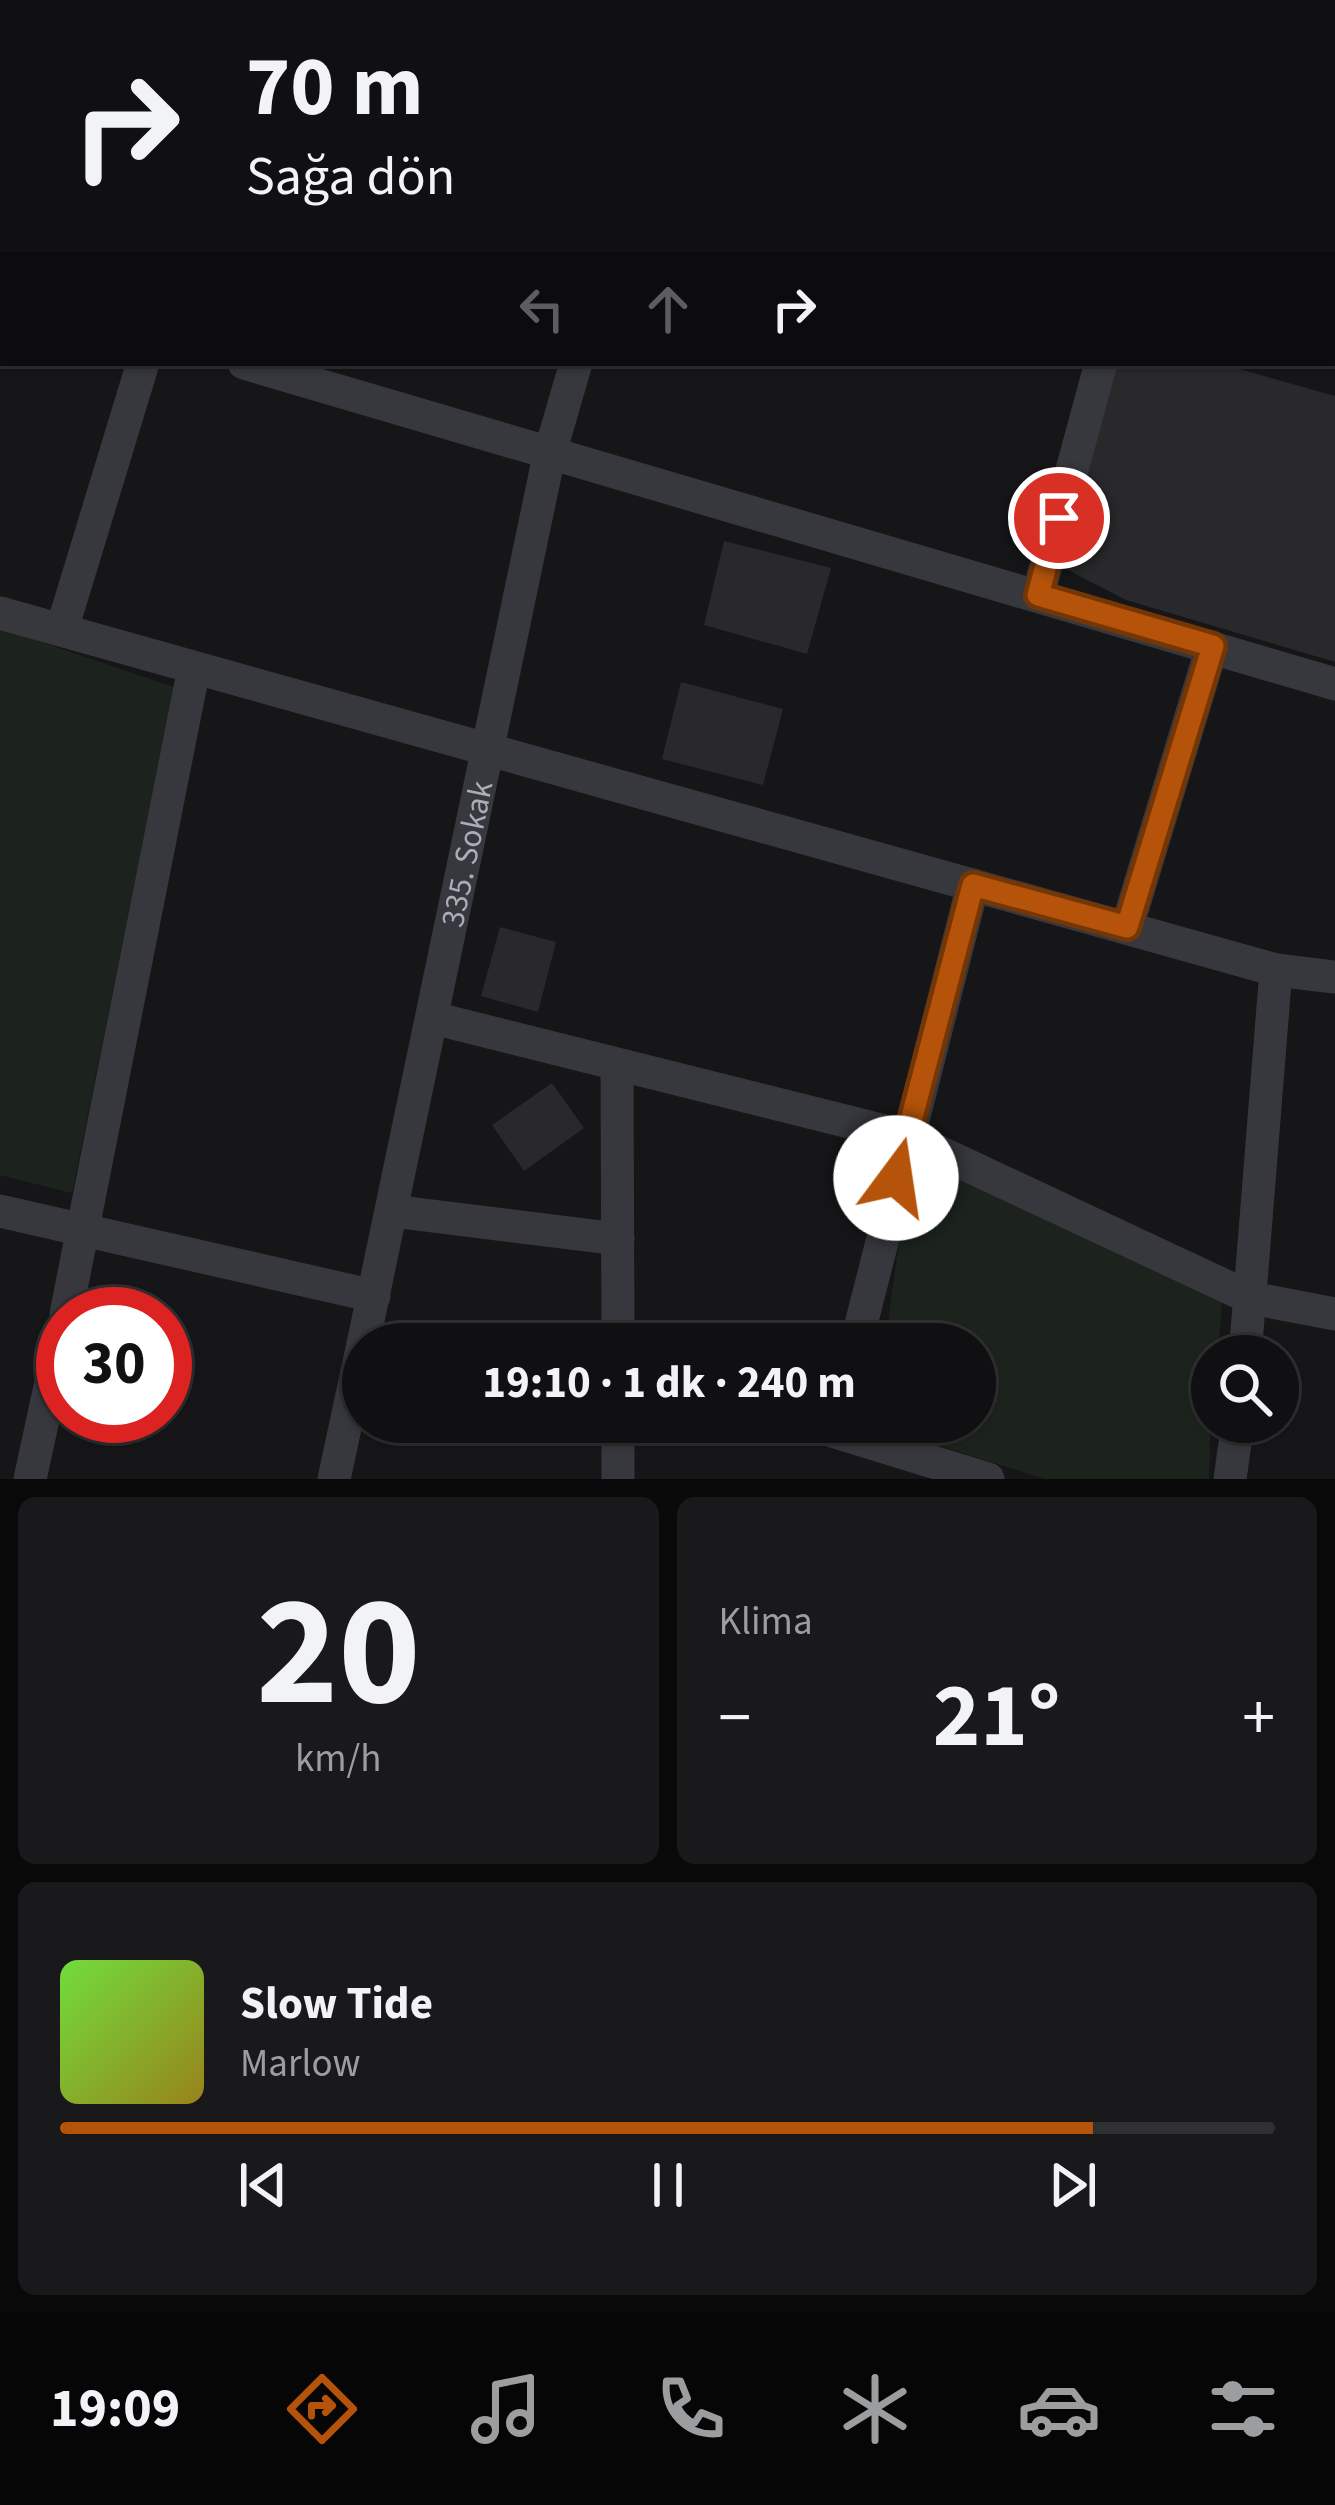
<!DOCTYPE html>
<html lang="tr">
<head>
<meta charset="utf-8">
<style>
	body { margin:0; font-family:"Source Sans 3",sans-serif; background:#19191b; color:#f1f3f6; height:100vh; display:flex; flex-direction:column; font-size:45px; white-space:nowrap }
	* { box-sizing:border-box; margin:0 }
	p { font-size:39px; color:#9c9d9f }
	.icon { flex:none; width:66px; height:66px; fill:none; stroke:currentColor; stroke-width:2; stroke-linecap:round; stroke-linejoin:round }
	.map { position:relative; height:1479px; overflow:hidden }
	.drawer { display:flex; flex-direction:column; gap:18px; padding:18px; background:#09090a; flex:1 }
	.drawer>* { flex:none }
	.top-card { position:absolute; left:0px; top:0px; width:1335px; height:366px; box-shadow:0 3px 9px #0004,0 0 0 3px #303032; background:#101012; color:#f1f3f6; overflow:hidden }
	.buttons { position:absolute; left:1191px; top:1335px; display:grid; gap:24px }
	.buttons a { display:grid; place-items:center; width:108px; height:108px; border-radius:50%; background:#101012; box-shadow:0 3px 9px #0004,0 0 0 3px #303032; font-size:60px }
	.speed { position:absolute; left:36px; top:1287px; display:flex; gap:24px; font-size:60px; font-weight:700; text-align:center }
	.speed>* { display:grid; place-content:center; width:156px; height:156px; border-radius:50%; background:#101012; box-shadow:0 3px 9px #0004,0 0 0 3px #303032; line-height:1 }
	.speed .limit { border:18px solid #d22; background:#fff; color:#111 }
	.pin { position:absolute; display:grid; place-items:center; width:102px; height:102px; color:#fff; margin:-51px; border:6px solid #fff; border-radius:50%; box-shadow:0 3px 12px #0007 }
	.me { position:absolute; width:132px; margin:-66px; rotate:14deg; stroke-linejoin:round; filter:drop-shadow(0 0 9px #0008) }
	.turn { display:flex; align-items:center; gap:42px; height:252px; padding:0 48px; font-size:54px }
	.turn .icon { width:156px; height:156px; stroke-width:2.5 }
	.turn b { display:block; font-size:84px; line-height:102px }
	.lanes { display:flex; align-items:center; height:114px; padding:0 48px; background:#0003; justify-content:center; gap:60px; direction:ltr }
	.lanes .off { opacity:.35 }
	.big { font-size:90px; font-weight:700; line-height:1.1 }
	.drawer .widget { flex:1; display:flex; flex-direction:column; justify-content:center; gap:18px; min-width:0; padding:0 42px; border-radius:18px; background:#19191b }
	.drawer .dial { align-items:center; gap:0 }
	.dial b { font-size:156px; line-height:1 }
	.song { display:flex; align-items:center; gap:36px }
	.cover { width:144px; height:144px; border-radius:18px; background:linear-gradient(135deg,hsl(100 70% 55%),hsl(50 70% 35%)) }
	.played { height:12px; border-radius:6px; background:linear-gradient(90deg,#b45309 85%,#303032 85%) }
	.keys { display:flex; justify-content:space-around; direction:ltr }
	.heat { display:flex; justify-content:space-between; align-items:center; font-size:66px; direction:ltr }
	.drawer .tiles { flex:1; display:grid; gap:18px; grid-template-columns:1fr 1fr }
	.widget:last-child { grid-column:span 2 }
	.trip { position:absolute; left:342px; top:1323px; width:654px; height:120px; border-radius:60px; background:#101012; box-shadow:0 3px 9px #0004,0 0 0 3px #303032; font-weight:700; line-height:120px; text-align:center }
	.tab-bar { display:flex; height:192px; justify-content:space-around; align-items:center; background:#060607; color:#9c9d9f }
	.tab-bar .icon { width:84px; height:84px }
	.tab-bar .selected { color:#b45309 }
	.tab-bar b { font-size:54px; color:#f1f3f6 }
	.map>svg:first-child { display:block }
	.green { fill:#1c231d }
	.building { fill:#29292c }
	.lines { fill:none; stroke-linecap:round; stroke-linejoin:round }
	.street { stroke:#37383d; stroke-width:33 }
	.route-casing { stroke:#753606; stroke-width:30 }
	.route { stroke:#b45309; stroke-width:21 }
	.labels { text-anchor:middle; stroke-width:12; stroke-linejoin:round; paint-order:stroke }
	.street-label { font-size:33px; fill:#a8adb8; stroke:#111113 }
</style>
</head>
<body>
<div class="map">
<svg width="1335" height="1479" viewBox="0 0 1335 1479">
	<rect width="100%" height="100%" fill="#161618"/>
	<path class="green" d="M268,0H1002L1007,3H278Z
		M0,628L174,687L72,1193L0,1175Z
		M933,1158L1222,1302L1218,1356H1212L1209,1479H1045L874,1425L975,1422V1344H885L909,1170Z"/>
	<path class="building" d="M1118,363H1218L1335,396V662L1126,600L1060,566Z
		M724,541L831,568L807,654L704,625Z
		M681,682L783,709L763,785L662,759Z
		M500,927L556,942L538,1012L481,996Z
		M552,1083L584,1128L524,1171L492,1125Z"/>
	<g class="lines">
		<g class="street">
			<path d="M154,0L164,3"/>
			<path d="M0,295L3,296"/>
			<path d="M1332,351L1335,352"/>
			<path d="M244,363L1335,684"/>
			<path d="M1038,595L1101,363"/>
			<path d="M0,613L1276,970L1335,977"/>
			<path d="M62,629L143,363"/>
			<path d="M1127,927L1212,647"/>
			<path d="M433,1018L905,1136L1251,1298L1335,1314"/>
			<path d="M617,1065L618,1344"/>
			<path d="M0,1211L374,1296"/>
			<path d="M392,1211L618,1239"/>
			<path d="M66,1314L194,668"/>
			<path id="s1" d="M363,1344L549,456L576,363"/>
			<path d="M856,1344L973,885"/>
			<path d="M1245,1356L1276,970"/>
			<path d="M803,1422L988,1479"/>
			<path d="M30,1479L63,1327"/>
			<path d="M334,1479L363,1344"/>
			<path d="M618,1479V1422"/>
			<path d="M1230,1479L1238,1422"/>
		</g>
	</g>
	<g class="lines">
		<defs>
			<path id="route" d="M896,1178L973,885L1127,927L1213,646L1038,595L1059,518"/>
		</defs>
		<use href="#route" class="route-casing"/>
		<use href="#route" class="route"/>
	</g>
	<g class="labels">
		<g class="street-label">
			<text dy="12" stroke="none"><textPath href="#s1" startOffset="501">335. Sokak</textPath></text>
		</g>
	</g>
</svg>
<div class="buttons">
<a><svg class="icon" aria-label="search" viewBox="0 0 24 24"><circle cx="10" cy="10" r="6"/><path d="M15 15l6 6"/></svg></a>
</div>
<div class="speed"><div class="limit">30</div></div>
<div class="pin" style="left:1059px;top:518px;background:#d93025"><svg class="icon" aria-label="arrive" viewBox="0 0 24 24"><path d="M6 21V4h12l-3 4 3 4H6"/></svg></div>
<svg class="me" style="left:896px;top:1178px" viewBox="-20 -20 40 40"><circle r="19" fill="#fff"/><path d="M0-13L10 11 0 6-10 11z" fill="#b45309"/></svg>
<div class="trip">19:10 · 1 dk · 240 m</div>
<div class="top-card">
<div class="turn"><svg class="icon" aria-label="right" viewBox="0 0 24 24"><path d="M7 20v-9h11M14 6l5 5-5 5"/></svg><div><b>70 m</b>Sağa dön</div></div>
<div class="lanes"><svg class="icon off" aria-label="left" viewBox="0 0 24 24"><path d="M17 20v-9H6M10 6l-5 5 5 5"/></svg><svg class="icon off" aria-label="ahead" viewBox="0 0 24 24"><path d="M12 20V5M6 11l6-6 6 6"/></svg><svg class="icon" aria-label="right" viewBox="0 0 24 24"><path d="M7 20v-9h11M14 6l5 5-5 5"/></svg></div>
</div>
</div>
<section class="drawer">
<div class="tiles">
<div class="widget dial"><b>20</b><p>km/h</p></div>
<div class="widget"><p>Klima</p>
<div class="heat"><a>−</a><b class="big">21°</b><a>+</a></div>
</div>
<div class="widget">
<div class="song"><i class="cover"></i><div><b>Slow Tide</b><p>Marlow</p></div></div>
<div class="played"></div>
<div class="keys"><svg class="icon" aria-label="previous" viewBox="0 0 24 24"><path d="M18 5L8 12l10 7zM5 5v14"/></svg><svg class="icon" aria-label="pause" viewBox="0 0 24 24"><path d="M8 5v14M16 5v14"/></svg><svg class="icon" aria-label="next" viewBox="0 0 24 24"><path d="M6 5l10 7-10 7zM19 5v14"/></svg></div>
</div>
</div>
</section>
<nav class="tab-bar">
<b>19:09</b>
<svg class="icon selected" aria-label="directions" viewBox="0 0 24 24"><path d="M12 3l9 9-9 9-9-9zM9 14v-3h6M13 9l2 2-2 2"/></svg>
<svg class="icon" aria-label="music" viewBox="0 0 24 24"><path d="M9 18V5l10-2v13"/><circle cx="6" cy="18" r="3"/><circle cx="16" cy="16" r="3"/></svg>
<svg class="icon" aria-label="phone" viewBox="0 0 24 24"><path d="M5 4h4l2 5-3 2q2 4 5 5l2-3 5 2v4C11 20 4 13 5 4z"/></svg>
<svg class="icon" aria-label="climate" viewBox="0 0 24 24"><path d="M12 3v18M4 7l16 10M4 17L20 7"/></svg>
<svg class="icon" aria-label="car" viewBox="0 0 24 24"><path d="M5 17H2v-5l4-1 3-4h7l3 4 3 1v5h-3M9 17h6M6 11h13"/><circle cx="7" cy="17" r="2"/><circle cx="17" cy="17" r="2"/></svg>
<svg class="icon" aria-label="filters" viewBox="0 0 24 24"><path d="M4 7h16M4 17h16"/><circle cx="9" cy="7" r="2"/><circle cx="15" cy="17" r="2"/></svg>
</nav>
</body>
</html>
